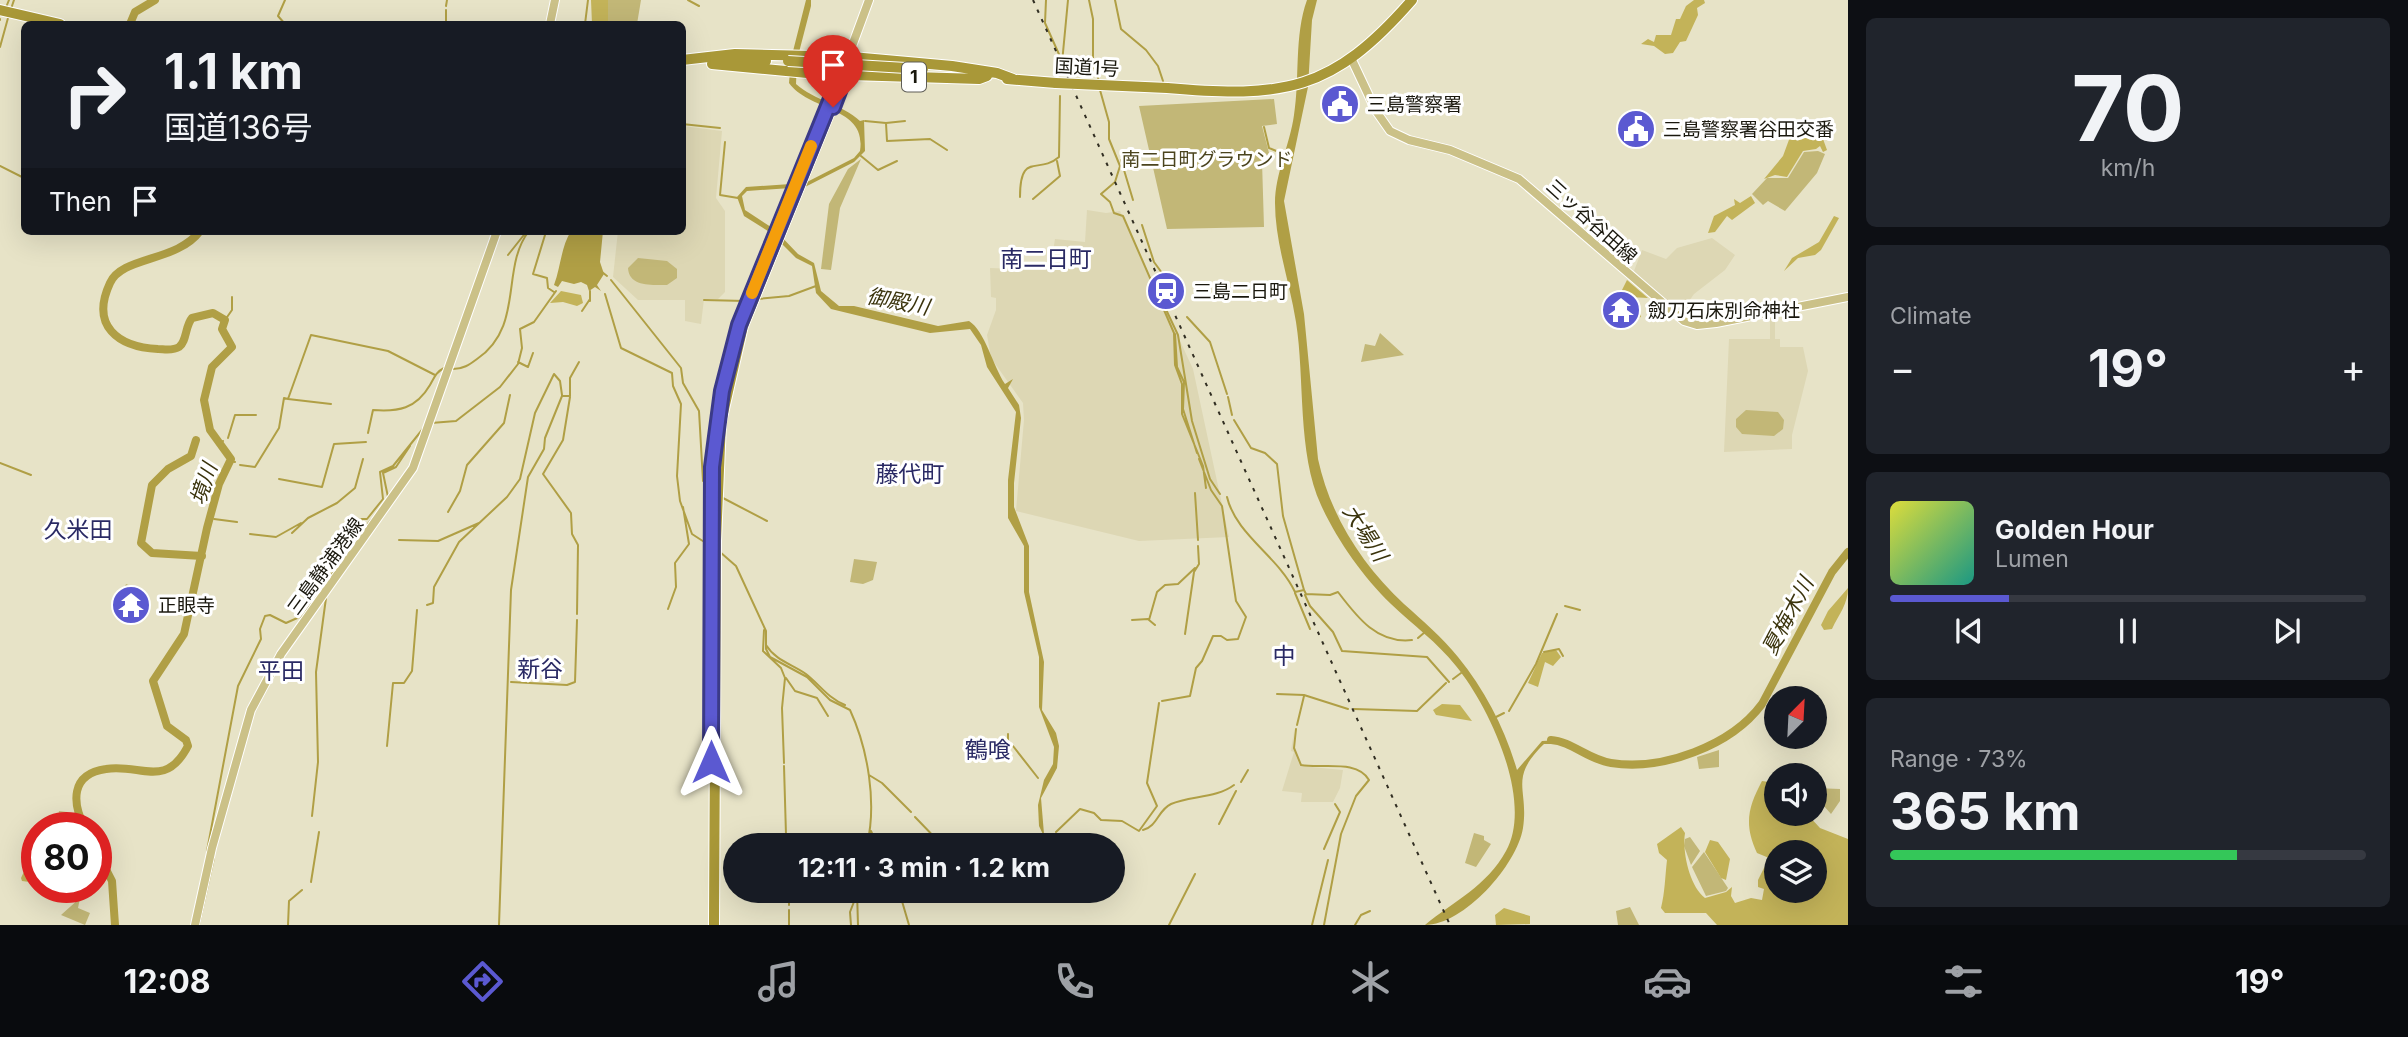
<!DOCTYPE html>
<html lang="en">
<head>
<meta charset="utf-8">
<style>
	body { margin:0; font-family:Inter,"Noto Sans JP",sans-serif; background:#20242c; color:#f1f3f6; height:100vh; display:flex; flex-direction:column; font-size:26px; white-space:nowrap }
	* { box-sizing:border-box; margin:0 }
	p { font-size:23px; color:#9ea1a6 }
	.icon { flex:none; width:38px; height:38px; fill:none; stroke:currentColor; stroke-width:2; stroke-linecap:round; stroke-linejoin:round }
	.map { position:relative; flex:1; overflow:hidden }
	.drawer { display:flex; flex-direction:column; gap:18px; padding:18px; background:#0d0f14; width:560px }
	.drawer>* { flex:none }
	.top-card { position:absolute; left:21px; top:21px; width:665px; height:214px; border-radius:10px; box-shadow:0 7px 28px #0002; background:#171b24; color:#f1f3f6; overflow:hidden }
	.needle { width:46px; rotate:24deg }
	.tools { position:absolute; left:1764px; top:686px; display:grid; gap:14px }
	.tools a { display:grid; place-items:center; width:63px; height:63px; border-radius:50%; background:#171b24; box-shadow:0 7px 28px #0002; font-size:35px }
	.speed { position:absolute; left:21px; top:812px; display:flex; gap:14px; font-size:35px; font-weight:700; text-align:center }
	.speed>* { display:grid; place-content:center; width:91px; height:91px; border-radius:50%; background:#171b24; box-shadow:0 7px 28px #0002; line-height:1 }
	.speed .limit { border:10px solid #d22; background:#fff; color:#111 }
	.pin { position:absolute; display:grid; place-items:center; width:60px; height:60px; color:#fff; margin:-72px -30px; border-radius:50% 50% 50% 0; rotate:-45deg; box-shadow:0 0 7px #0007 }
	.pin .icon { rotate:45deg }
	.me { position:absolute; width:77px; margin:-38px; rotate:0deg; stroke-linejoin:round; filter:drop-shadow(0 0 5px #0008) }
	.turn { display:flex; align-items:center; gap:24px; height:147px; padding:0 28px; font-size:32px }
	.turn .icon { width:91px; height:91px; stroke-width:2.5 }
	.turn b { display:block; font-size:49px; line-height:60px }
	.then { display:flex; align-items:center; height:66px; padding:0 28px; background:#0003; gap:14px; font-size:26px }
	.big { font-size:52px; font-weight:700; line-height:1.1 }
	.drawer .widget { flex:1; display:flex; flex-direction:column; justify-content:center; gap:10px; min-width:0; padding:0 24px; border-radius:10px; background:#20242c }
	.drawer .dial { align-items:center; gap:0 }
	.dial b { font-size:91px; line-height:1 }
	.song { display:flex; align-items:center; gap:21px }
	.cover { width:84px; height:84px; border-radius:10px; background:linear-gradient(135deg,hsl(60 70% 55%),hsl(170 70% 35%)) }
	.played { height:7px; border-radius:4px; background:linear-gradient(90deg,#5b59d1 25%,#363941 25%) }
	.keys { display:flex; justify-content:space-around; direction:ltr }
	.heat { display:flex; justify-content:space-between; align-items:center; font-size:38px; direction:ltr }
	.charge { height:10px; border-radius:5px; background:linear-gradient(90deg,#34c759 73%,#363941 0) }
	.trip { position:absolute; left:723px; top:833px; width:402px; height:70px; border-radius:35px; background:#171b24; box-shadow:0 7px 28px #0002; font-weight:700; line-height:70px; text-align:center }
	.menu { display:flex; height:112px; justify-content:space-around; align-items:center; background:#090b0e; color:#9ea1a6 }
	.menu .icon { width:49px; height:49px }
	.menu .selected { color:#5b59d1 }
	.menu b { font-size:32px; color:#f1f3f6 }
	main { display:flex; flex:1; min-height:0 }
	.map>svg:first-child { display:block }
	.built { fill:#ddd7b4 }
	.green { fill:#c2b777 }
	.forest { fill:#c3b359; fill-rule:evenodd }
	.water { fill:#b09f45 }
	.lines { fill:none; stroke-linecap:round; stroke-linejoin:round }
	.stream { stroke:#b09f45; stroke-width:2 }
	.river { stroke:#b09f45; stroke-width:8 }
	.major-casing { stroke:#fff; stroke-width:10 }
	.highway-casing { stroke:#fff; stroke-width:12 }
	.major { stroke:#cbc188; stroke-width:8 }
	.highway { stroke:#a99838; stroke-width:10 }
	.rail { stroke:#312e22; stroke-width:2; stroke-dasharray:3.5 7; stroke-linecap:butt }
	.highway-bridge-casing { stroke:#fff; stroke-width:12; stroke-linecap:butt }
	.highway-bridge { stroke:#a99838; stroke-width:10 }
	.route-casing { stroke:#3b3a88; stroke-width:18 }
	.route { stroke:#5b59d1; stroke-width:12 }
	.slow { stroke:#f59e0b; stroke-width:12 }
	.labels { text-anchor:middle; stroke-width:6; stroke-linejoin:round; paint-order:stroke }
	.shield { fill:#fff; stroke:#5e5d56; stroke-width:2 }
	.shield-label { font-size:18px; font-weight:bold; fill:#19170d }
	.street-label { font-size:19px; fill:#19170d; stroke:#fff }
	.poi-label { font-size:19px; fill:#19170d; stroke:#fff; text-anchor:start }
	.park-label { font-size:19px; fill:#4b441e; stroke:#fff }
	.water-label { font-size:21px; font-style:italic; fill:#3b340d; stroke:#fff }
	.quarter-label { font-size:23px; fill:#2a2a64; stroke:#fff }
</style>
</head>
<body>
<main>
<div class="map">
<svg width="1848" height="925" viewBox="0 0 1848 925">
	<rect width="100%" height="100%" fill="#e7e3c7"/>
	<path class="built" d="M683,126L722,131L716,198L725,211V292L718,299H704L701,324L685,321V300H638L613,277L618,231H682Z
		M1087,210L1106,213L1120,211L1193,369L1229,537L1139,541L1016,511L1024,420L1023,403L991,358L987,335L996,310V298L991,297L990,268L1050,270L1055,239L1085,242Z
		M1712,238L1735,255L1725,270L1694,294L1680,314L1634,271L1642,250L1666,259L1677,248Z
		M1775,317V339H1780V347H1803L1808,371L1792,435V449L1724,452L1729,339H1770V318Z
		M1294,731L1293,748L1300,766L1343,770L1340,788L1333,802H1301L1302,793L1282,791L1294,752L1291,751Z"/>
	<path class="green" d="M607,0H641L637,24H608Z
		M1274,99L1277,124L1262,126L1269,153L1262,161L1264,227L1167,229L1139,106Z
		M1818,151L1825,154L1817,173L1785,211L1768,201L1763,205L1752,194L1767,178H1788L1804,152Z
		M861,159L840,208L831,270L821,269L829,204L848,169Z
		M638,258L667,261L677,269V278L667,285C652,285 629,287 628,268Z
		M1380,333L1404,355L1361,362L1365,344L1375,346Z
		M1746,410L1778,412L1784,420L1783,429L1774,436L1742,434L1736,427V419Z
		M854,559L877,562L873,580L863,584L850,582Z
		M126,584L141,590L137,603L121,596Z
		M1719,750V767L1699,769L1697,757Z
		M1815,788L1840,789V801L1831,814L1823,805L1817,810L1815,807Z
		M59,811L67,812L73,821L72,828H56Z
		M1474,833L1484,836V840L1491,844L1476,867L1465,863Z
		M1690,837L1700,851L1691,865L1684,846L1685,839Z
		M1704,852L1728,888L1726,891L1706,896L1692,867Z
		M80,898L78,908L90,913L85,925L61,915Z
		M1630,907L1639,925H1618L1616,911Z"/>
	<path class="forest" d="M591,0H608V24H592Z
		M1694,0H1704L1705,3L1697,8L1698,15L1686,41L1680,42L1673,53L1665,54L1654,46L1641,44L1648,39L1654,42L1656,35H1671L1676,19H1680L1686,6Z
		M1790,137L1823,139L1827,150L1823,152L1820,146L1816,149L1803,151L1787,177L1775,175L1764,179L1783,156Z
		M1751,196L1755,203L1732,220L1727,216L1715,232L1708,233L1714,216L1735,205L1734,199L1740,203Z
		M1834,216L1839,218L1821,250L1815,255L1798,258L1784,271L1792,258L1819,242Z
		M1627,280L1648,298L1629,297L1638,308L1641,317L1625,323L1608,318L1605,300L1610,294L1619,296Z
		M561,291L581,295L583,303L577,306L563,302L550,303Z
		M1848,588C1848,604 1839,614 1832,629L1824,630L1821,625L1828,611Z
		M1556,650L1561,657L1553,666L1545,662L1538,687L1528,683L1542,653Z
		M1442,704L1460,705L1472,721L1436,715L1433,710Z
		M1762,781L1776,783V814H1807L1820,828L1848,839V925H1717L1706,913H1665L1661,908C1665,892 1665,877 1667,860L1659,853L1657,844L1681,827L1685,833C1682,850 1689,886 1705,898L1726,892L1732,887L1731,896L1735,903L1751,898L1762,900L1764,889L1758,887V880L1769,858L1757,853C1743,823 1749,806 1762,781ZM1776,852H1815V891H1776Z
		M1710,840L1718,842L1730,859L1726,880L1721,878L1705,852Z
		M29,861L37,862V883L22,881L21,878Z
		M1504,908L1530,916V924L1496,925L1495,915Z"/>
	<path class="water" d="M806,0H811V6L797,60L796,84C815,101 842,104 860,121L864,120L865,151L854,162L805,187L747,191L742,196L745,210L774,229L798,254L814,263L821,291L839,306H854L938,326L969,321C985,331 993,366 1005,384L1013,379L1008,388L1019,405L1021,418L1014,483V507L1029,546V592L1044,662L1042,710L1056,733L1059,746L1057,768L1041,798L1044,834L1049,837L1048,845L1039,826L1038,805L1044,780L1053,764L1054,747L1039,707V657L1024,592V546L1008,518V480L1016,412L987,367L981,345L970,329L930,333L831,309L816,293L812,266L796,258L771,233L744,216L737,197L746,187L805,183L854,158L860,151C867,106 810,112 789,83L791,59Z
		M1307,0H1317L1312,20L1308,87L1284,201L1304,314L1318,459C1330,515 1362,565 1404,604C1423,621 1442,637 1458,657C1485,690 1505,729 1517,770L1542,741L1560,740L1559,744H1544C1508,779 1529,788 1523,828C1517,865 1464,925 1425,925C1454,901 1487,886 1506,851C1534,801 1489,706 1456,666C1437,642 1413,625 1391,604C1363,577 1337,540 1321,505C1297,453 1305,379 1296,322C1290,283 1275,243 1275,203C1275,174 1290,144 1294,115C1300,78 1294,36 1307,0Z
		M571,231H603L600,262L604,274L597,285L601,291L595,287L589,291L587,285L581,282L574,284L562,281L558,287L554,285C561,266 561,247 571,231Z"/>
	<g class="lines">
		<path class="stream" d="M285,0L278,16L285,24
			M688,0L699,6
			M1046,0L1045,23L1062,61
			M1089,0L1093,19V64L1099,81
			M1115,0L1121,29L1146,50L1158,66L1163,81
			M7,5L9,0
			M446,6L447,0
			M11,9L14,0
			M0,20V19
			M446,24V10
			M585,24L588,0
			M0,47L8,18
			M1062,63L1068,0
			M1059,71L1060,64
			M1100,90L1109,122V139L1120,166L1115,182L1101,194L1110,202L1114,213L1123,216L1174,333L1175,365L1182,384V414L1203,466L1206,488
			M865,121L886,123L887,141L930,139L947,150
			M886,123L905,121
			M682,124L720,128
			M1264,127L1269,148L1286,155
			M725,142L720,195L738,198
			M861,156L878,170L897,161
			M1121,160L1133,200
			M0,166L24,178
			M1020,197C1020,151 1038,175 1059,157L1060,96
			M1033,199L1060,176L1057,161
			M1142,225L1154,262L1162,273
			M545,235L533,274L547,278L548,288L554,292
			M508,255L527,231
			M602,272L607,276
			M1167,278L1171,281
			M611,280L681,368L683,383L699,411L703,481
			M605,294L621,348L672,373L673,386L681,404L677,476L680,501L692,534L712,547
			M758,299L789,296L816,286
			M704,300L745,301
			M590,301V291
			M1162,301L1178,335L1192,421L1210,479L1220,494
			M582,311L590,299
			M1187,317L1210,342L1227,394
			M225,320L232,310V297
			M1175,334L1177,367L1184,382L1183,409L1197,453
			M518,362L528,367L533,353
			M453,369C463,369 469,365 477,359C525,326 500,268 529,231
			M570,397L563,440L543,474L571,513L572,534L578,545L577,614
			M1228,397L1232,415
			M288,399L331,404
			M1234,420L1251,448L1265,453L1277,464L1283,516L1304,590
			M431,423L456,421L500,387L518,364L522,348L520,329L534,322L556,291
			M368,433L373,410C398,412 416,409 430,385C434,378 436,372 444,368
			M228,438L235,415H256
			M220,444L223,441
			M231,461L235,462
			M0,463L31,475
			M240,465L255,467L279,428L284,398L288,399L311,335L388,351L435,375
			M279,479L322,487L334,444L366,442
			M1195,493L1198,540
			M388,497L383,473L396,467L410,446
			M1227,497C1236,535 1279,557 1295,592L1304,590L1306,594L1330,595L1338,592C1357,617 1377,644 1412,640
			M723,498L767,521
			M448,512L460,491L467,465L504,423L510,395
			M214,519L237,522
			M292,533L308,518L337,503L355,488L363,459
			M250,534L276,537L301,523
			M399,540L438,541L479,523
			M720,552L736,566L766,631V649L770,657L807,677L830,700L850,710C868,749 877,803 867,845
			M332,574L346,548L375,516
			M1295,593L1310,629
			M1305,595L1310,606L1333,632L1342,651L1427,657L1449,682
			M427,605L433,603L434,587L459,542L507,497L520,479L535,413L554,374L560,381L562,395
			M1565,606L1580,610
			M668,609L676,587L675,563L689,544L683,507
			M1132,620L1148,619
			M1155,625L1149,620L1157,592L1165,585L1178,584L1195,568
			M764,630L763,651L781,668L785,678L782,708L784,763
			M1185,634L1194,572L1199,564L1198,546
			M1418,638L1425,632
			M766,645C776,661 792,664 806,674C820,685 828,698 845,705
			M1544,652L1559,649L1563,656
			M786,678L795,691L817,698L828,716
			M1453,679L1461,673
			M511,682L567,685L575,682L577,620
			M1277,694L1304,695L1348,709
			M1162,701L1190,696L1196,668L1202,661L1213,636H1221L1227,640L1238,639L1246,617L1236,601L1222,506L1211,490L1199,459
			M1354,709L1417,711L1446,683
			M1509,711L1536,664L1557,614
			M1496,717L1504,713
			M1297,725L1304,696
			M1296,729L1294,748L1301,765C1322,769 1357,759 1369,780L1356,796L1341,834L1324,925
			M1008,734V745
			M387,746L393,683H404L412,671L417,610
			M1013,746L1038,778
			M784,766L786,835
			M869,775L882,783L911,812
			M1241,782L1248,770
			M312,816L318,762L316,672L326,598
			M915,817L942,845
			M1219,824L1236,791
			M1143,830C1157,827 1158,810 1171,804C1190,796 1217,798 1234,785
			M871,831L877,845
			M1056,832L1080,809L1094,813L1101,820L1122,821L1139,831L1157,806L1147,783L1159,703
			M786,840L787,845
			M1324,849L1340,812L1335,804
			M207,851L238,686L261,639L260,629L265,616L270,615L286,623L304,615L336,549L356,537L357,519H367L383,499L380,472L393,466L426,425
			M311,882L319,832
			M789,891V905
			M857,891L858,925
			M899,891L909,925
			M199,925L214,858
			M288,925L289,901L302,890
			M499,925L511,590L528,477L544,449L545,438L562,396H570V378L579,362
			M789,925V910
			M851,925L850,912L857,894
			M1169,925L1195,874
			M1312,925L1328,860
			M1355,925L1361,915L1370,911"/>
		<path class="river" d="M130,24L135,12L155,0
			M196,440L191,456L168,469L152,485L141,543L152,553L202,556
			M1551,740C1571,741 1589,760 1611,763C1662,771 1731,746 1762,704L1832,572L1848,552
			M85,828C72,803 70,774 106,769C140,763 165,790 188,746L186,740L167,726L153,681L184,634L207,528L219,484L231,459L210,430L204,400L212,367L232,347L222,329L225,320L213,313L192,318C185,326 187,341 179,347C173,351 164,349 158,349C118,347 90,326 110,283C122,256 177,262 200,231
			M96,850L112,881L115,925"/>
		<defs>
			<path id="major" d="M550,24L555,0
				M848,57L869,0
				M1352,60L1376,111L1390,131L1409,140L1450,150L1519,179L1684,321L1697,325L1716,323L1848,297
				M195,925L212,848L251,710L281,654L413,468L497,231"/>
			<path id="highway" d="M0,10L60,24
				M682,60L735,54L852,57L952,66L997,73L1013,79
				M729,61H766
				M712,64L818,74L979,79L987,76
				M819,74L830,82L832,95
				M1007,79L1056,83
				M1167,88C1284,98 1332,92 1412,0
				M714,925L716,541L721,422L743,326L852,57"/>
		</defs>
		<use href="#major" class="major-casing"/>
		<use href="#highway" class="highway-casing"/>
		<use href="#major" class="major"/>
		<use href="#highway" class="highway"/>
		<path class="rail" d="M1033,0L1450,925"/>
		<defs>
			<path id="highway-bridge" d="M788,61L923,69
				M1056,83L1167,88"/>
		</defs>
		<use href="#highway-bridge" class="highway-bridge-casing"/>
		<use href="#highway-bridge" class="highway-bridge"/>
	</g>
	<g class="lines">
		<defs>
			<path id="route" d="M711,762L712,467L722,391L739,325L848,57H852L833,107"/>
		</defs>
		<use href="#route" class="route-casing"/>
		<use href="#route" class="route"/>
		<path class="slow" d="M752,293L811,146"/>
	</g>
	<defs>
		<symbol id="civic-disc" viewBox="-11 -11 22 22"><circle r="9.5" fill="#5b59d1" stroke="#fff"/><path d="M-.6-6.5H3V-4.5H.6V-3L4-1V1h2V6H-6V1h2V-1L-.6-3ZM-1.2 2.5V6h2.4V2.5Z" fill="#fff"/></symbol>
		<symbol id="station-disc" viewBox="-11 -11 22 22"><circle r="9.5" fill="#5b59d1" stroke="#fff"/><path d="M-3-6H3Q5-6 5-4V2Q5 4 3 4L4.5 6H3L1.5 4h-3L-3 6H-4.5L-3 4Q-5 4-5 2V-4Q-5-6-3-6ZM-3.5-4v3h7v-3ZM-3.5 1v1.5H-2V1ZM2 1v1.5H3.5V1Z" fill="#fff"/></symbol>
		<symbol id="temple-disc" viewBox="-11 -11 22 22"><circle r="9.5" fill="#5b59d1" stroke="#fff"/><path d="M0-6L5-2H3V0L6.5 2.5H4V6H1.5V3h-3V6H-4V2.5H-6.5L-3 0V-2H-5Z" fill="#fff"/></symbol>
	</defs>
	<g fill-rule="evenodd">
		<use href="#civic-disc" x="1318" y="82" width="44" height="44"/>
		<use href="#civic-disc" x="1614" y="107" width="44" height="44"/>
		<use href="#station-disc" x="1144" y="269" width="44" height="44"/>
		<use href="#temple-disc" x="1599" y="288" width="44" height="44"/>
		<use href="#temple-disc" x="109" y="583" width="44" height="44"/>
	</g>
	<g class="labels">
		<rect class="shield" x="902" y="62.5" width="24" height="29" rx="5"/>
		<g class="shield-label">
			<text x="914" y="83">1</text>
		</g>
		<g class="street-label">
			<text transform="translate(1087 67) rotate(3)" y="7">国道1号</text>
			<text transform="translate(1592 221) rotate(42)" y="7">三ッ谷谷田線</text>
			<text transform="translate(325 566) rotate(-54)" y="7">三島静浦港線</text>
		</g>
		<g class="poi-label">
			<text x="1367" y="111">三島警察署</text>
			<text x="1663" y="136">三島警察署谷田交番</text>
			<text x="1193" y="298">三島二日町</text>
			<text x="1648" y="317">劔刀石床別命神社</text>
			<text x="158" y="612">正眼寺</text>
		</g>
		<g class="park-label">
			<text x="1207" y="166">南二日町グラウンド</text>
		</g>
		<g class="water-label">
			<text transform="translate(898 302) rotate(11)" y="7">御殿川</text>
			<text transform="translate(204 484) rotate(-71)" y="7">境川</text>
			<text transform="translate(1365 533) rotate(57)" y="7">大場川</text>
			<text transform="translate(1788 616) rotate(-62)" y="7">夏梅木川</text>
		</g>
		<g class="quarter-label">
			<text x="1046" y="267">南二日町</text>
			<text x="910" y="482">藤代町</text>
			<text x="78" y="538">久米田</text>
			<text x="1284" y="664">中</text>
			<text x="540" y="677">新谷</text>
			<text x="281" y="679">平田</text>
			<text x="988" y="758">鶴喰</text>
		</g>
	</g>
</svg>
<div class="tools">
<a><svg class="needle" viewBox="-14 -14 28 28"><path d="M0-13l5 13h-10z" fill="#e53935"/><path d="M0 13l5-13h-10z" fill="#9ea1a6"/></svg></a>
<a><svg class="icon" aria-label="sound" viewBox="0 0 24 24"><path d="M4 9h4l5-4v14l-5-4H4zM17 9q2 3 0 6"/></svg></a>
<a><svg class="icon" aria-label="layers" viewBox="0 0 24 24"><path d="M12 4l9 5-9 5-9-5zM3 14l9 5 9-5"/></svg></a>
</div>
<div class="speed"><div class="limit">80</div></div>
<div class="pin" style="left:833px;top:107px;background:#d93025"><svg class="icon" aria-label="arrive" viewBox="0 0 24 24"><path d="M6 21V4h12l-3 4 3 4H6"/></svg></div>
<svg class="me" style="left:711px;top:762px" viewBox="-20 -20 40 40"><path d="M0-17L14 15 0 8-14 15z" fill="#5b59d1" stroke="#fff" stroke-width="4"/></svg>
<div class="trip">12:11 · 3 min · 1.2 km</div>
<div class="top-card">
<div class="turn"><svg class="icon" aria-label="right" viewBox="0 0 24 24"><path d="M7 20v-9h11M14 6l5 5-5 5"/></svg><div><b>1.1 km</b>国道136号</div></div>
<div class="then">Then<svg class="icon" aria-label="arrive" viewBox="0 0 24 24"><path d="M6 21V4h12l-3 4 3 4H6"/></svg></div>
</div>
</div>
<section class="drawer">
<div class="widget dial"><b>70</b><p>km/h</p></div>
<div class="widget"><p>Climate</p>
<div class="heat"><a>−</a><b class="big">19°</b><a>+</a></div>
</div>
<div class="widget">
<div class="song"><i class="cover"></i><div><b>Golden Hour</b><p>Lumen</p></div></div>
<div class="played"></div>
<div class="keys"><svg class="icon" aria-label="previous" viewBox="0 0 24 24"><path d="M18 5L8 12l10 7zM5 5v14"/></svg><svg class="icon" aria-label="pause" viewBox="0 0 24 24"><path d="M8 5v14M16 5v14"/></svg><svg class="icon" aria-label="next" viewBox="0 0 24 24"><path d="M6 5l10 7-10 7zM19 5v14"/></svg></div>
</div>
<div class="widget"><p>Range · 73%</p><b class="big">365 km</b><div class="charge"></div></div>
</section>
</main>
<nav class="menu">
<b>12:08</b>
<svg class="icon selected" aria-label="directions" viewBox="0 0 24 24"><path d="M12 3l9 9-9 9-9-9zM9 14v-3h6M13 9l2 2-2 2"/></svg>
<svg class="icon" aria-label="music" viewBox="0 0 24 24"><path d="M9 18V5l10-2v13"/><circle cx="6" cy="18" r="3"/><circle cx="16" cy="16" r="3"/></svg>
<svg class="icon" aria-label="phone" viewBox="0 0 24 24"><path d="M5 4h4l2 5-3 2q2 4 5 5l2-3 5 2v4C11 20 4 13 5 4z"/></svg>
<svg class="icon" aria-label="climate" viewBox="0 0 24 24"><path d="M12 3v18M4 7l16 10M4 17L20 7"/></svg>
<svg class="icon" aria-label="car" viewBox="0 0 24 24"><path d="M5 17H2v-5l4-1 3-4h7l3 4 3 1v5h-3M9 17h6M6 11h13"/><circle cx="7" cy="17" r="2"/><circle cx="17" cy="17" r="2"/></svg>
<svg class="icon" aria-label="filters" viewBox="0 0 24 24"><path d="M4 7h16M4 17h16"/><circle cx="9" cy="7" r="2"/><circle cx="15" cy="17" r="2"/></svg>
<b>19°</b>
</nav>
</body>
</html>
